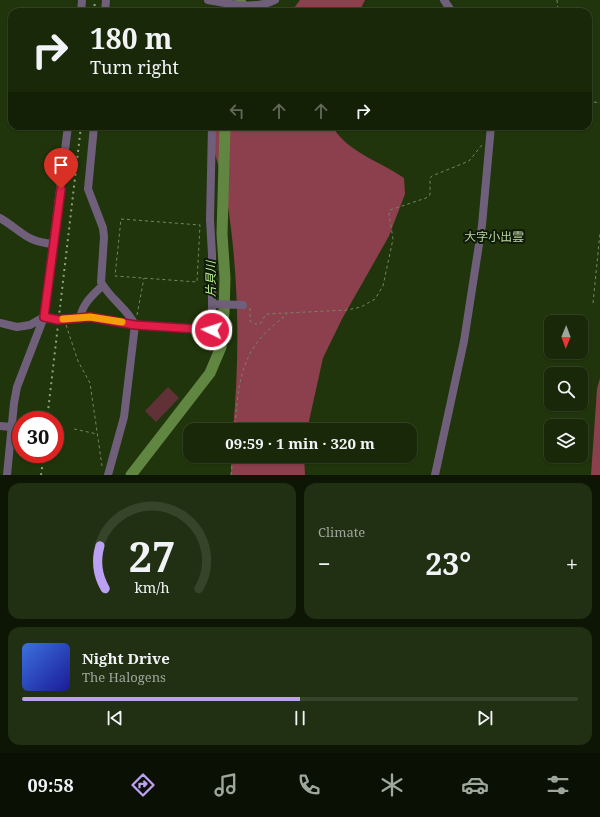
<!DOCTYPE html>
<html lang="en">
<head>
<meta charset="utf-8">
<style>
	body { margin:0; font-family:"Noto Serif","Noto Sans JP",serif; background:#213012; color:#f1f3f6; height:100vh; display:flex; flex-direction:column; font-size:15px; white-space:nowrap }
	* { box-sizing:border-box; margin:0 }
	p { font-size:13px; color:#9fa69c }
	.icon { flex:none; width:22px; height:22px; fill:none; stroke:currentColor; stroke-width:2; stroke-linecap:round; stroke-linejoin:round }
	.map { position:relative; height:475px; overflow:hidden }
	.details { display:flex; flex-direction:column; gap:8px; padding:8px; background:#0d1604; flex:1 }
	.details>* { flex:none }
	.banner { position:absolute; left:8px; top:8px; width:584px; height:122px; border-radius:12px; box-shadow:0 1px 3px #0004,0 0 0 1px #364429; background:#182808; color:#f1f3f6; overflow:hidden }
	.needle { width:26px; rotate:181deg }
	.controls { position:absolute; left:544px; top:315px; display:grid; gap:8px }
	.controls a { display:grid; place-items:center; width:44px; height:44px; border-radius:8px; background:#182808; box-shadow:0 1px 3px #0004,0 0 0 1px #364429; font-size:20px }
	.speed { position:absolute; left:12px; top:411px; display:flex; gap:8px; font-size:20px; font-weight:700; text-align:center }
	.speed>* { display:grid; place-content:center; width:52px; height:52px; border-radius:50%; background:#182808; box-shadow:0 1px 3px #0004,0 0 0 1px #364429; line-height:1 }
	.speed .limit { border:6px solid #d22; background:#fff; color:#111 }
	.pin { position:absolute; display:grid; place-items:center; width:34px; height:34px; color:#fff; margin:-41px -17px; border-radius:50% 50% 50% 0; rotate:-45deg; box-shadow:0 0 4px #0007 }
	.pin .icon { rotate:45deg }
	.me { position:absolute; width:44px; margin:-22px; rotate:274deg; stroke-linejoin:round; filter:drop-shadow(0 0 3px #0008) }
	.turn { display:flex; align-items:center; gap:14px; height:84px; padding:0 16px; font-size:18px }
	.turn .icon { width:52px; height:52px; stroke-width:2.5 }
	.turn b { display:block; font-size:28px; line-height:34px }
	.lanes { display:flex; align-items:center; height:38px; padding:0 16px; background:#0003; justify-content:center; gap:20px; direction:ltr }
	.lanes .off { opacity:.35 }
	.big { font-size:30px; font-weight:700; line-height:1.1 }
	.details .card { flex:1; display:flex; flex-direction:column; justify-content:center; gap:6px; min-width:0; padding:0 14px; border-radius:12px; background:#213012 }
	.details .dial { align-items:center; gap:0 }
	.dial svg { height:104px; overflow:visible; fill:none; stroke:#364429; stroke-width:7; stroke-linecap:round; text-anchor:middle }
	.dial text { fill:#f1f3f6; stroke:none }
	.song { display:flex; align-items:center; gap:12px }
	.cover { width:48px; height:48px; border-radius:6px; background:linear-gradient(135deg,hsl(220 70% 55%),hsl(240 70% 35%)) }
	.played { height:4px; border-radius:2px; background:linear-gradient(90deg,#bca0f2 50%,#364429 50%) }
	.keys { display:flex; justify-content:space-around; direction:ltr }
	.heat { display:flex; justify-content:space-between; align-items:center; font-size:22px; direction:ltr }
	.details .tiles { flex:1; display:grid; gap:8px; grid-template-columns:1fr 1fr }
	.card:last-child { grid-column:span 2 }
	.trip { position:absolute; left:183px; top:423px; width:234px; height:40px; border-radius:12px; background:#182808; box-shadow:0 1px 3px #0004,0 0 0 1px #364429; font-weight:700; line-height:40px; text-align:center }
	.tabs { display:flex; height:64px; justify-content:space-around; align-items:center; background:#0a1003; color:#9fa69c }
	.tabs .icon { width:28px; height:28px }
	.tabs .on { color:#bca0f2 }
	.tabs b { font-size:18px; color:#f1f3f6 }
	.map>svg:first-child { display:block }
	.green { fill:#613138 }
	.forest { fill:#8c3f4c }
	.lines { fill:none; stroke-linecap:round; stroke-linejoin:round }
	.river { stroke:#618641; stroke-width:11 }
	.path { stroke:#758665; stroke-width:1; stroke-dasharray:3 3; stroke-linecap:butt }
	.minor { stroke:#705f7b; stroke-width:8 }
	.rail { stroke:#90a182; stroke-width:2; stroke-dasharray:2 4; stroke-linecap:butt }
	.route-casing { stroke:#92132f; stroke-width:10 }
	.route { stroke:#e11d48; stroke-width:7 }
	.slow { stroke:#f59e0b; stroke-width:7 }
	.labels { text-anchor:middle; stroke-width:4; stroke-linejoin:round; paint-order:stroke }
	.neighbourhood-label { font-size:12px; fill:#bad5a5; stroke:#101a08 }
	.water-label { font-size:12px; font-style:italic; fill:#bef292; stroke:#101a08 }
</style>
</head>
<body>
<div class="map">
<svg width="600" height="475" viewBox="0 0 600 475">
	<rect width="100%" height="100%" fill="#20350b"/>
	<path class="green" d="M168,387L179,398L156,422L145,411Z"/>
	<path class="forest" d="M300,0H365L359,12H291Z
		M209,126H332C348,153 380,161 404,178L405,194L389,236L342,319L323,358L307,430H233C240,353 239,276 227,200C223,174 212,151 209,126Z
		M600,378V475H591L597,389Z
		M231,456H304L305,475H231Z"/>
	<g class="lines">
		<path class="river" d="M240,0L243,12
			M131,475L210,373L221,347L224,312L225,278L222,234L225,126"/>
		<path class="path" d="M557,0L558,12
			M588,101L600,103
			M121,219L200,225L197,282L115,276Z
			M593,303L600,233
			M250,308V321L255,324H260L266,314L347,310L361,307L375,299L383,286L393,239L389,214L390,210L426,198L430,195V178L432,176L469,161L482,145
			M137,315L144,278
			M66,325L78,361L90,383L102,466
			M74,429L97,434
			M235,430C237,400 238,369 256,344C264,332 277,323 287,314
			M231,475L233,456"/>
		<path class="minor" d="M208,0C230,4 255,10 275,0
			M444,0L452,12
			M81,12L82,0
			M105,12L106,0
			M94,126L88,189L103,228L104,237L101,282C110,299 127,308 135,325L124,417L108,475
			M0,218C22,231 26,242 53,244
			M213,304L243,305
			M80,318C83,303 92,296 102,286
			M0,323L17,327L30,325L44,317L58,319L90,317L135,325L212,330V254L210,220L212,126
			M0,426L12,427
			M7,475L14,403L17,387L44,317L68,126
			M435,475L464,341L482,225L491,126"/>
		<path class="rail" d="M94,12L95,0
			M47,420L81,126
			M41,475L44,454"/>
	</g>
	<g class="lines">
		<defs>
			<path id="route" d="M61,189L44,317L58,320L90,317L135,325L212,330"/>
		</defs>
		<use href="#route" class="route-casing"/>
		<use href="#route" class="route"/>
		<path class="slow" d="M63,319L90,317L122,322"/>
	</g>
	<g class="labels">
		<g class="neighbourhood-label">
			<text x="494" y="241">大字小出雲</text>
		</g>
		<g class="water-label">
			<text transform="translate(211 279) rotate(-90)" y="4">片貝川</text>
		</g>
	</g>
</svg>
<div class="controls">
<a><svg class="needle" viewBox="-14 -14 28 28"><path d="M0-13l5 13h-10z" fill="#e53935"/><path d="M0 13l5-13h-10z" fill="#9fa69c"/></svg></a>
<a><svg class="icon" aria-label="search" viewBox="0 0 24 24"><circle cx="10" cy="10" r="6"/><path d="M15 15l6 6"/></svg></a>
<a><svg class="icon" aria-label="layers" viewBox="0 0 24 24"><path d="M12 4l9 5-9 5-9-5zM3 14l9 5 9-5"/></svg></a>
</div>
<div class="speed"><div class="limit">30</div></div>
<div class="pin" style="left:61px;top:189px;background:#d93025"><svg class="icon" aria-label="arrive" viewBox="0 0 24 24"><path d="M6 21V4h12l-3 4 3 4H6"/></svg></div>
<svg class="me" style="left:212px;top:330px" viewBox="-20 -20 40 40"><circle r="17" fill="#e11d48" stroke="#fff" stroke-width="3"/><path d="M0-11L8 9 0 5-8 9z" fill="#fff"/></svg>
<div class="trip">09:59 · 1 min · 320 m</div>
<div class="banner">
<div class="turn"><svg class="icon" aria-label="right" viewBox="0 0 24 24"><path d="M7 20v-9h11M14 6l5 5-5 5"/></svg><div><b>180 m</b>Turn right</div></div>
<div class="lanes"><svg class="icon off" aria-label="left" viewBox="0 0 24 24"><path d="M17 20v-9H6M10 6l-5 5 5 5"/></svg><svg class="icon off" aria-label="ahead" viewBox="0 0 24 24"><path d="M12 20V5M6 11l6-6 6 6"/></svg><svg class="icon off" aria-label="ahead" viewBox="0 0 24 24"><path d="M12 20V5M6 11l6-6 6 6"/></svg><svg class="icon" aria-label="right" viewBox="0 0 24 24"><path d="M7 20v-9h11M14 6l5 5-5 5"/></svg></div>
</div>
</div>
<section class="details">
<div class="tiles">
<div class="card dial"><svg viewBox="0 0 100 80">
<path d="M14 69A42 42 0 1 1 86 69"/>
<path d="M14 69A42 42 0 0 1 10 36" stroke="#bca0f2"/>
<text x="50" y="56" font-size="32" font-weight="700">27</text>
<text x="50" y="72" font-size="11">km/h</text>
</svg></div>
<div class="card"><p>Climate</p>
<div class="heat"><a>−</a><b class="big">23°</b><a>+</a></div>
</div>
<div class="card">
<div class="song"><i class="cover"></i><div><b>Night Drive</b><p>The Halogens</p></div></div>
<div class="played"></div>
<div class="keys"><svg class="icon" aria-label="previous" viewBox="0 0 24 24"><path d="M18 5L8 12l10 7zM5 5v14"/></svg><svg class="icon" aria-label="pause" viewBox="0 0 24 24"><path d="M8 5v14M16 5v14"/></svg><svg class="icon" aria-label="next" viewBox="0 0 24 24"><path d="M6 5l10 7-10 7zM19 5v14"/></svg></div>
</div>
</div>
</section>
<nav class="tabs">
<b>09:58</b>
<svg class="icon on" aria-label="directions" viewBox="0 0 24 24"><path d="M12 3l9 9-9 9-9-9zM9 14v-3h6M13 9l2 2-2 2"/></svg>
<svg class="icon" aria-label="music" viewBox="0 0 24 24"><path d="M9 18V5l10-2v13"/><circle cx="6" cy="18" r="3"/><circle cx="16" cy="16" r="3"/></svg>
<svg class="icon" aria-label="phone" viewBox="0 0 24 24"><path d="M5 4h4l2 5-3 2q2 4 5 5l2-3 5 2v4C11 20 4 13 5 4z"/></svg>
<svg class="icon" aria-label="climate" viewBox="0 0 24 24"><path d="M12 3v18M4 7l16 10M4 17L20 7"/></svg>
<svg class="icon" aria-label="car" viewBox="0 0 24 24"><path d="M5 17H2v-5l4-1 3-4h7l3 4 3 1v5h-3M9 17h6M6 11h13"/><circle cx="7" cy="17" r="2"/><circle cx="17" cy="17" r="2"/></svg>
<svg class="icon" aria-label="filters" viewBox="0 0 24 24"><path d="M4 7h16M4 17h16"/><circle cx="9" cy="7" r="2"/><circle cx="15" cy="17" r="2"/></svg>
</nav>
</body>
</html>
